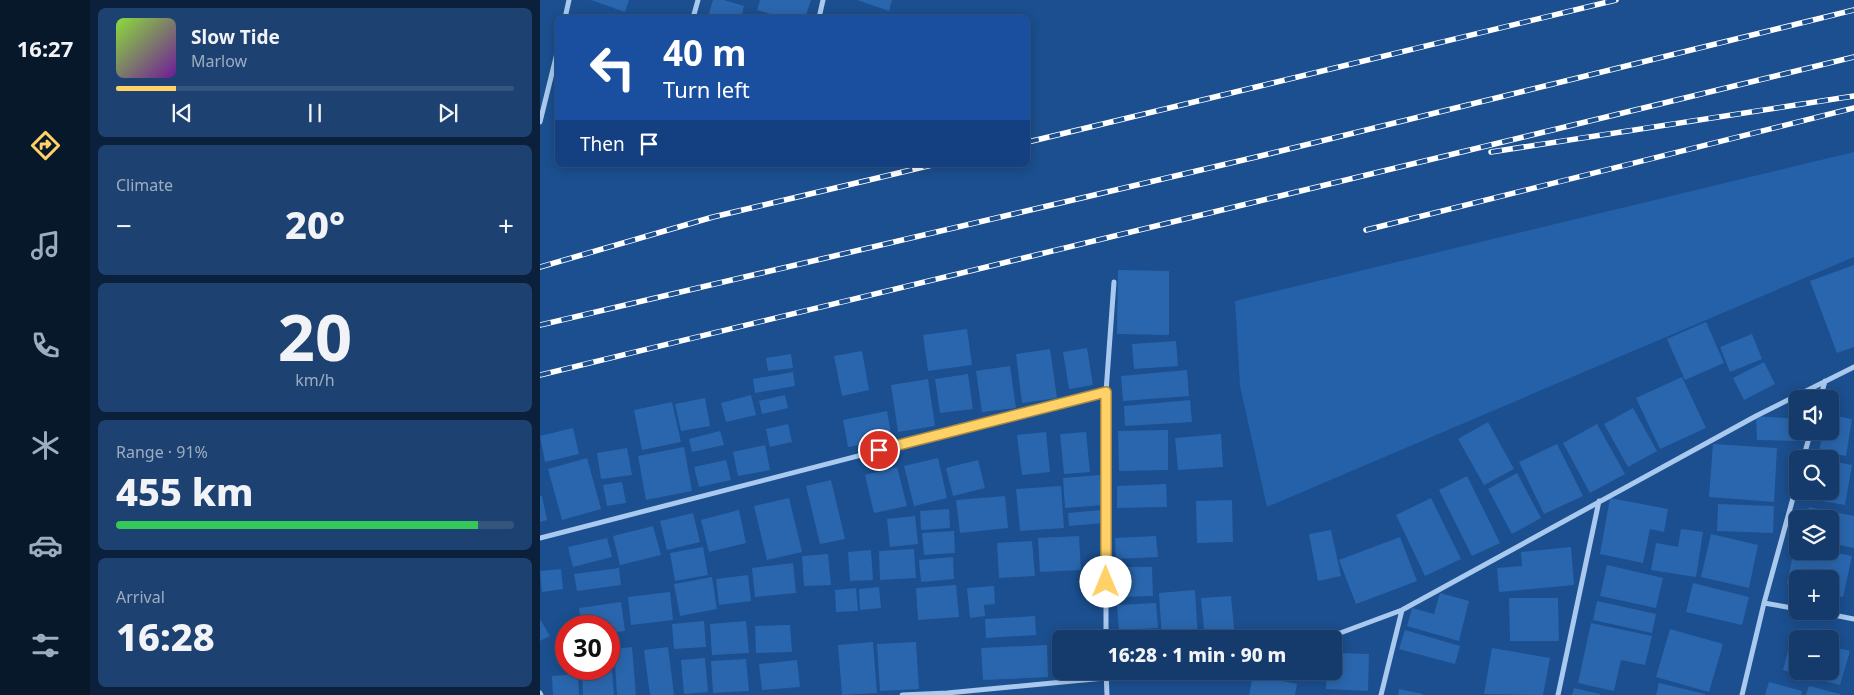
<!DOCTYPE html>
<html lang="en">
<head>
<meta charset="utf-8">
<style>
	body { margin:0; font-family:"Noto Sans",sans-serif; background:#1d4271; color:#f1f3f6; height:100vh; display:flex; flex-direction:column; font-size:19px; white-space:nowrap }
	* { box-sizing:border-box; margin:0 }
	p { font-size:16px; color:#9dadc1 }
	.icon { flex:none; width:28px; height:28px; fill:none; stroke:currentColor; stroke-width:2; stroke-linecap:round; stroke-linejoin:round }
	.map { position:relative; flex:1; overflow:hidden }
	.side { display:flex; flex-direction:column; gap:8px; padding:8px; background:#0b203b; width:450px }
	.side>* { flex:none }
	.top-card { position:absolute; left:15px; top:15px; width:475px; height:152px; border-radius:8px; box-shadow:0 2px 12px #0003,0 0 0 1px #33557e; background:#1a4fa0; color:#fff; overflow:hidden }
	.buttons { position:absolute; left:1249px; top:390px; display:grid; gap:10px }
	.buttons a { display:grid; place-items:center; width:50px; height:50px; border-radius:8px; background:#143b6b; box-shadow:0 2px 12px #0003,0 0 0 1px #33557e; font-size:25px }
	.speed { position:absolute; left:15px; top:615px; display:flex; gap:10px; font-size:25px; font-weight:700; text-align:center }
	.speed>* { display:grid; place-content:center; width:65px; height:65px; border-radius:50%; background:#143b6b; box-shadow:0 2px 12px #0003,0 0 0 1px #33557e; line-height:1 }
	.speed .limit { border:8px solid #d22; background:#fff; color:#111 }
	.pin { position:absolute; display:grid; place-items:center; width:42px; height:42px; color:#fff; margin:-21px; border:2px solid #fff; border-radius:50%; box-shadow:0 1px 5px #0007 }
	.me { position:absolute; width:55px; margin:-28px; rotate:0deg; stroke-linejoin:round; filter:drop-shadow(0 0 4px #0008) }
	.turn { display:flex; align-items:center; gap:18px; height:105px; padding:0 25px; font-size:22px }
	.turn .icon { width:65px; height:65px; stroke-width:2.5 }
	.turn b { display:block; font-size:35px; line-height:42px }
	.then { display:flex; align-items:center; height:48px; padding:0 25px; background:#0003; gap:10px; font-size:19px }
	.big { font-size:38px; font-weight:800; line-height:1.1 }
	.side .tile { flex:1; display:flex; flex-direction:column; justify-content:center; gap:8px; min-width:0; padding:0 18px; border-radius:8px; background:#1d4271 }
	.side .dial { align-items:center; gap:0 }
	.dial b { font-size:65px; line-height:1 }
	.song { display:flex; align-items:center; gap:15px }
	.cover { width:60px; height:60px; border-radius:8px; background:linear-gradient(135deg,hsl(90 70% 55%),hsl(280 70% 35%)) }
	.played { height:5px; border-radius:2px; background:linear-gradient(90deg,#ffd166 15%,#33557e 15%) }
	.keys { display:flex; justify-content:space-around; direction:ltr }
	.heat { display:flex; justify-content:space-between; align-items:center; font-size:28px; direction:ltr }
	.charge { height:8px; border-radius:4px; background:linear-gradient(90deg,#34c759 91%,#33557e 0) }
	.trip { position:absolute; left:512px; top:630px; width:290px; height:50px; border-radius:8px; background:#143b6b; box-shadow:0 2px 12px #0003,0 0 0 1px #33557e; font-weight:800; line-height:50px; text-align:center }
	main { display:flex; flex:1; min-height:0 }
	.tab-bar { display:flex; flex-direction:column; width:90px; justify-content:space-around; align-items:center; background:#08182b; color:#9dadc1 }
	.tab-bar .icon { width:35px; height:35px }
	.tab-bar .on { color:#ffd166 }
	.tab-bar b { font-size:22px; color:#f1f3f6 }
	.map>svg:first-child { display:block }
	.green { fill:#2461a8 }
	.building { fill:#2a66ad }
	.lines { fill:none; stroke-linecap:round; stroke-linejoin:round }
	.street { stroke:#a9c9ee; stroke-width:5 }
	.rail-casing { stroke:#fff; stroke-width:5.5 }
	.rail { stroke:#1b4f8f; stroke-width:4; stroke-dasharray:11; stroke-linecap:butt }
	.route-casing { stroke:#a68842; stroke-width:12 }
	.route { stroke:#ffd166; stroke-width:9 }
</style>
</head>
<body>
<main>
<nav class="tab-bar">
<b>16:27</b>
<svg class="icon on" aria-label="directions" viewBox="0 0 24 24"><path d="M12 3l9 9-9 9-9-9zM9 14v-3h6M13 9l2 2-2 2"/></svg>
<svg class="icon" aria-label="music" viewBox="0 0 24 24"><path d="M9 18V5l10-2v13"/><circle cx="6" cy="18" r="3"/><circle cx="16" cy="16" r="3"/></svg>
<svg class="icon" aria-label="phone" viewBox="0 0 24 24"><path d="M5 4h4l2 5-3 2q2 4 5 5l2-3 5 2v4C11 20 4 13 5 4z"/></svg>
<svg class="icon" aria-label="climate" viewBox="0 0 24 24"><path d="M12 3v18M4 7l16 10M4 17L20 7"/></svg>
<svg class="icon" aria-label="car" viewBox="0 0 24 24"><path d="M5 17H2v-5l4-1 3-4h7l3 4 3 1v5h-3M9 17h6M6 11h13"/><circle cx="7" cy="17" r="2"/><circle cx="17" cy="17" r="2"/></svg>
<svg class="icon" aria-label="filters" viewBox="0 0 24 24"><path d="M4 7h16M4 17h16"/><circle cx="9" cy="7" r="2"/><circle cx="15" cy="17" r="2"/></svg>
</nav>
<section class="side">
<div class="tile">
<div class="song"><i class="cover"></i><div><b>Slow Tide</b><p>Marlow</p></div></div>
<div class="played"></div>
<div class="keys"><svg class="icon" aria-label="previous" viewBox="0 0 24 24"><path d="M18 5L8 12l10 7zM5 5v14"/></svg><svg class="icon" aria-label="pause" viewBox="0 0 24 24"><path d="M8 5v14M16 5v14"/></svg><svg class="icon" aria-label="next" viewBox="0 0 24 24"><path d="M6 5l10 7-10 7zM19 5v14"/></svg></div>
</div>
<div class="tile"><p>Climate</p>
<div class="heat"><a>−</a><b class="big">20°</b><a>+</a></div>
</div>
<div class="tile dial"><b>20</b><p>km/h</p></div>
<div class="tile"><p>Range · 91%</p><b class="big">455 km</b><div class="charge"></div></div>
<div class="tile"><p>Arrival</p><b class="big">16:28</b></div>
</section>
<div class="map">
<svg width="1314" height="695" viewBox="0 0 1314 695">
	<rect width="100%" height="100%" fill="#1b4f8f"/>
	<path class="green" d="M1314,152V257L727,507L700,386L695,301Z"/>
	<path class="building" d="M51,0H89L85,12Z
		M173,0H184L204,6L201,18L168,16Z
		M220,0H271L265,18H244L217,10Z
		M317,0H352L349,11Z
		M1314,265V347L1297,353L1270,281Z
		M578,270L629,271V335L577,334Z
		M1166,322L1184,363L1145,380L1127,339Z
		M427,329L432,365L388,371L383,335Z
		M1212,334L1222,359L1190,372L1180,347Z
		M636,341L638,366L594,369L592,344Z
		M547,348L553,385L529,389L523,352Z
		M510,349L517,398L482,403L476,354Z
		M322,351L329,390L302,396L294,356Z
		M251,354L253,368L228,371L226,358Z
		M1224,362L1235,384L1204,400L1193,378Z
		M470,366L476,408L442,412L436,371Z
		M647,370L649,396L583,401L581,376Z
		M253,372L255,386L215,393L213,379Z
		M428,374L433,409L400,413L395,379Z
		M1142,377L1166,428L1120,449L1096,398Z
		M388,379L395,426L358,432L351,385Z
		M211,395L216,415L186,422L181,403Z
		M245,395L248,408L222,414L219,401Z
		M165,398L170,426L141,431L135,404Z
		M650,400L652,422L585,426L584,406Z
		M132,402L141,442L102,450L94,410Z
		M1093,408L1117,451L1088,467L1064,424Z
		M347,411L352,439L308,447L303,420Z
		M1290,415L1312,419L1306,456L1279,451L1283,431H1290Z
		M1216,416L1258,419L1257,441L1217,440Z
		M948,422L974,469L944,485L918,439Z
		M248,424L252,442L230,447L226,429Z
		M1057,424L1085,474L1050,493L1023,443Z
		M33,428L39,454L5,462L0,436Z
		M628,430V470L579,471L578,431Z
		M180,431L184,445L152,452L149,439Z
		M506,432L510,472L482,475L477,435Z
		M546,432L550,472L524,474L520,434Z
		M681,434L683,467L638,470L635,438Z
		M1017,444L1043,496L1004,514L979,462Z
		M1173,444L1237,448L1234,502L1169,497Z
		M225,445L230,470L198,476L193,452Z
		M144,447L152,491L106,500L98,456Z
		M87,448L92,475L61,479L57,453Z
		M47,458L61,509L22,520L8,469Z
		M398,458L407,498L374,506L364,466Z
		M186,460L191,480L159,487L154,467Z
		M438,460L445,488L413,496L406,468Z
		M1290,461L1312,465L1305,505L1264,498L1266,491H1290Z
		M357,467L367,506L334,513L325,475Z
		M977,473L1001,518L972,534L948,489Z
		M560,475L563,505L525,508L523,478Z
		M927,476L960,543L932,556L899,490Z
		M291,480L305,539L280,544L266,486Z
		M82,482L86,503L67,506L63,485Z
		M626,484L627,507L577,508V486Z
		M521,486L524,528L480,531L476,489Z
		M0,496H2L7,520L0,522Z
		M465,496L468,528L420,533L416,500Z
		M249,498L262,552L227,560L214,506Z
		M891,498L921,559L885,576L856,515Z
		M1070,498L1128,509L1124,532L1110,529L1103,563L1060,554Z
		M692,500L693,542L657,543L656,501Z
		M1178,504L1234,506L1233,533L1177,531Z
		M1269,507L1314,516V548L1290,543V519H1267Z
		M409,509L410,528L381,530L380,511Z
		M199,510L206,543L169,552L161,520Z
		M561,510L563,523L529,526L528,513Z
		M153,513L160,542L127,550L120,521Z
		M375,516L378,544L350,547L347,519Z
		M113,526L121,555L80,565L73,536Z
		M1141,529L1163,532L1156,577L1111,570L1116,543L1138,547Z
		M791,530L801,576L778,581L769,534Z
		M414,531L415,553L384,555L382,533Z
		M1171,534L1218,545L1209,588L1161,577Z
		M539,536L541,570L500,572L498,538Z
		M616,536L618,557L576,559L575,538Z
		M860,537L877,581L816,604L799,560Z
		M67,538L72,557L33,567L28,547Z
		M492,541L495,576L459,578L457,543Z
		M1255,544L1258,545V551H1288L1312,556L1303,597L1290,594V579H1258V587L1247,584Z
		M163,547L168,575L135,581L130,553Z
		M1031,547L1034,585L959,592L957,568L982,566L981,552Z
		M374,549L376,578L340,580L339,551Z
		M331,550L333,580L310,581L308,552Z
		M288,554L291,585L264,586L262,556Z
		M413,557L414,579L381,582L379,560Z
		M253,563L256,593L215,597L212,568Z
		M1067,565L1123,578L1116,608L1060,596Z
		M578,567H612L613,596L579,597Z
		M79,568L81,585L37,591L34,574Z
		M21,569L23,589L2,592L0,571Z
		M208,575L211,601L179,605L176,579Z
		M172,577L177,609L140,616L134,584Z
		M1153,583L1209,597L1202,625L1146,612Z
		M416,585L419,617L378,620L376,588Z
		M454,586L455,604L444,605L445,616L430,618L427,588Z
		M339,587L341,608L320,610L319,589Z
		M316,588L318,611L296,612L295,590Z
		M655,590L658,639H622L619,593Z
		M130,592L133,620L91,625L88,597Z
		M900,593L929,601L919,641L867,626L872,608L894,614Z
		M691,596L695,639H665L661,598Z
		M969,598H1018L1019,641H970Z
		M1057,601L1116,614L1112,633L1053,620Z
		M81,602L85,631L69,633V626H42L39,608Z
		M616,603L618,628L579,630L577,605Z
		M495,616L496,635L446,638L445,619Z
		M0,619L10,636L0,641Z
		M164,621L166,647L134,649L132,624Z
		M206,621L209,653L172,655L170,624Z
		M1051,623L1112,636L1105,665L1081,660L1074,691L1038,683Z
		M250,625L252,652L216,653L215,626Z
		M1130,629L1183,644L1169,692L1116,677Z
		M865,630L920,646L915,664L859,649Z
		M1252,636L1258,638V671H1290V646L1310,651L1300,685L1243,670Z
		M333,642L337,693L302,695L298,645Z
		M376,642L379,689L340,691L337,644Z
		M507,645L508,677L443,680L441,648Z
		M92,647L96,695H77L74,649Z
		M128,647L134,695H110L104,650Z
		M952,648L1010,658L1003,695L944,694Z
		M802,653L829,654L828,691L786,689L787,671L802,669Z
		M165,658L168,692L144,694L141,660Z
		M206,659L209,691L173,693L171,661Z
		M257,660L260,687L222,690L219,664Z
		M72,671L74,695H43L42,673Z
		M520,671H557L558,677L521,680Z
		M38,674L39,695H13L12,676Z
		M713,675L757,684L755,695H709Z
		M1229,682L1262,691L1261,695H1225Z
		M1119,683L1165,694V695H1116Z
		M1269,686L1300,694V695H1266Z
		M1034,688L1060,694V695H1032Z
		M859,689L883,694V695H858Z"/>
	<g class="lines">
		<path class="street" d="M25,18L29,0
			M153,18L158,0
			M279,18L283,0
			M0,122L18,49
			M1280,399L1285,381
			M1263,459L1271,431
			M0,538L566,392
			M1224,603L1258,609
			M1273,611L1314,619
			M566,639V392L574,282
			M784,639L862,610L1216,416L1314,367
			M566,671L567,695
			M0,693L1,695
			M362,695L407,693L638,671
			M841,695L862,610
			M1018,695L1059,501
			M1202,695L1224,603L1258,480"/>
		<defs>
			<path id="rail" d="M488,142L1076,0
				M951,152L1314,96
				M826,230L1314,108
				M0,267L173,217L392,165
				M0,325L716,157L1314,10
				M0,375L1314,57"/>
		</defs>
		<use href="#rail" class="rail-casing"/>
		<use href="#rail" class="rail"/>
	</g>
	<g class="lines">
		<defs>
			<path id="route" d="M339,450L566,392V582"/>
		</defs>
		<use href="#route" class="route-casing"/>
		<use href="#route" class="route"/>
	</g>
</svg>
<div class="buttons">
<a><svg class="icon" aria-label="sound" viewBox="0 0 24 24"><path d="M4 9h4l5-4v14l-5-4H4zM17 9q2 3 0 6"/></svg></a>
<a><svg class="icon" aria-label="search" viewBox="0 0 24 24"><circle cx="10" cy="10" r="6"/><path d="M15 15l6 6"/></svg></a>
<a><svg class="icon" aria-label="layers" viewBox="0 0 24 24"><path d="M12 4l9 5-9 5-9-5zM3 14l9 5 9-5"/></svg></a>
<a>+</a>
<a>−</a>
</div>
<div class="speed"><div class="limit">30</div></div>
<div class="pin" style="left:339px;top:450px;background:#d93025"><svg class="icon" aria-label="arrive" viewBox="0 0 24 24"><path d="M6 21V4h12l-3 4 3 4H6"/></svg></div>
<svg class="me" style="left:566px;top:582px" viewBox="-20 -20 40 40"><circle r="19" fill="#fff"/><path d="M0-13L10 11 0 6-10 11z" fill="#ffd166"/></svg>
<div class="trip">16:28 · 1 min · 90 m</div>
<div class="top-card">
<div class="turn"><svg class="icon" aria-label="left" viewBox="0 0 24 24"><path d="M17 20v-9H6M10 6l-5 5 5 5"/></svg><div><b>40 m</b>Turn left</div></div>
<div class="then">Then<svg class="icon" aria-label="arrive" viewBox="0 0 24 24"><path d="M6 21V4h12l-3 4 3 4H6"/></svg></div>
</div>
</div>
</main>
</body>
</html>
